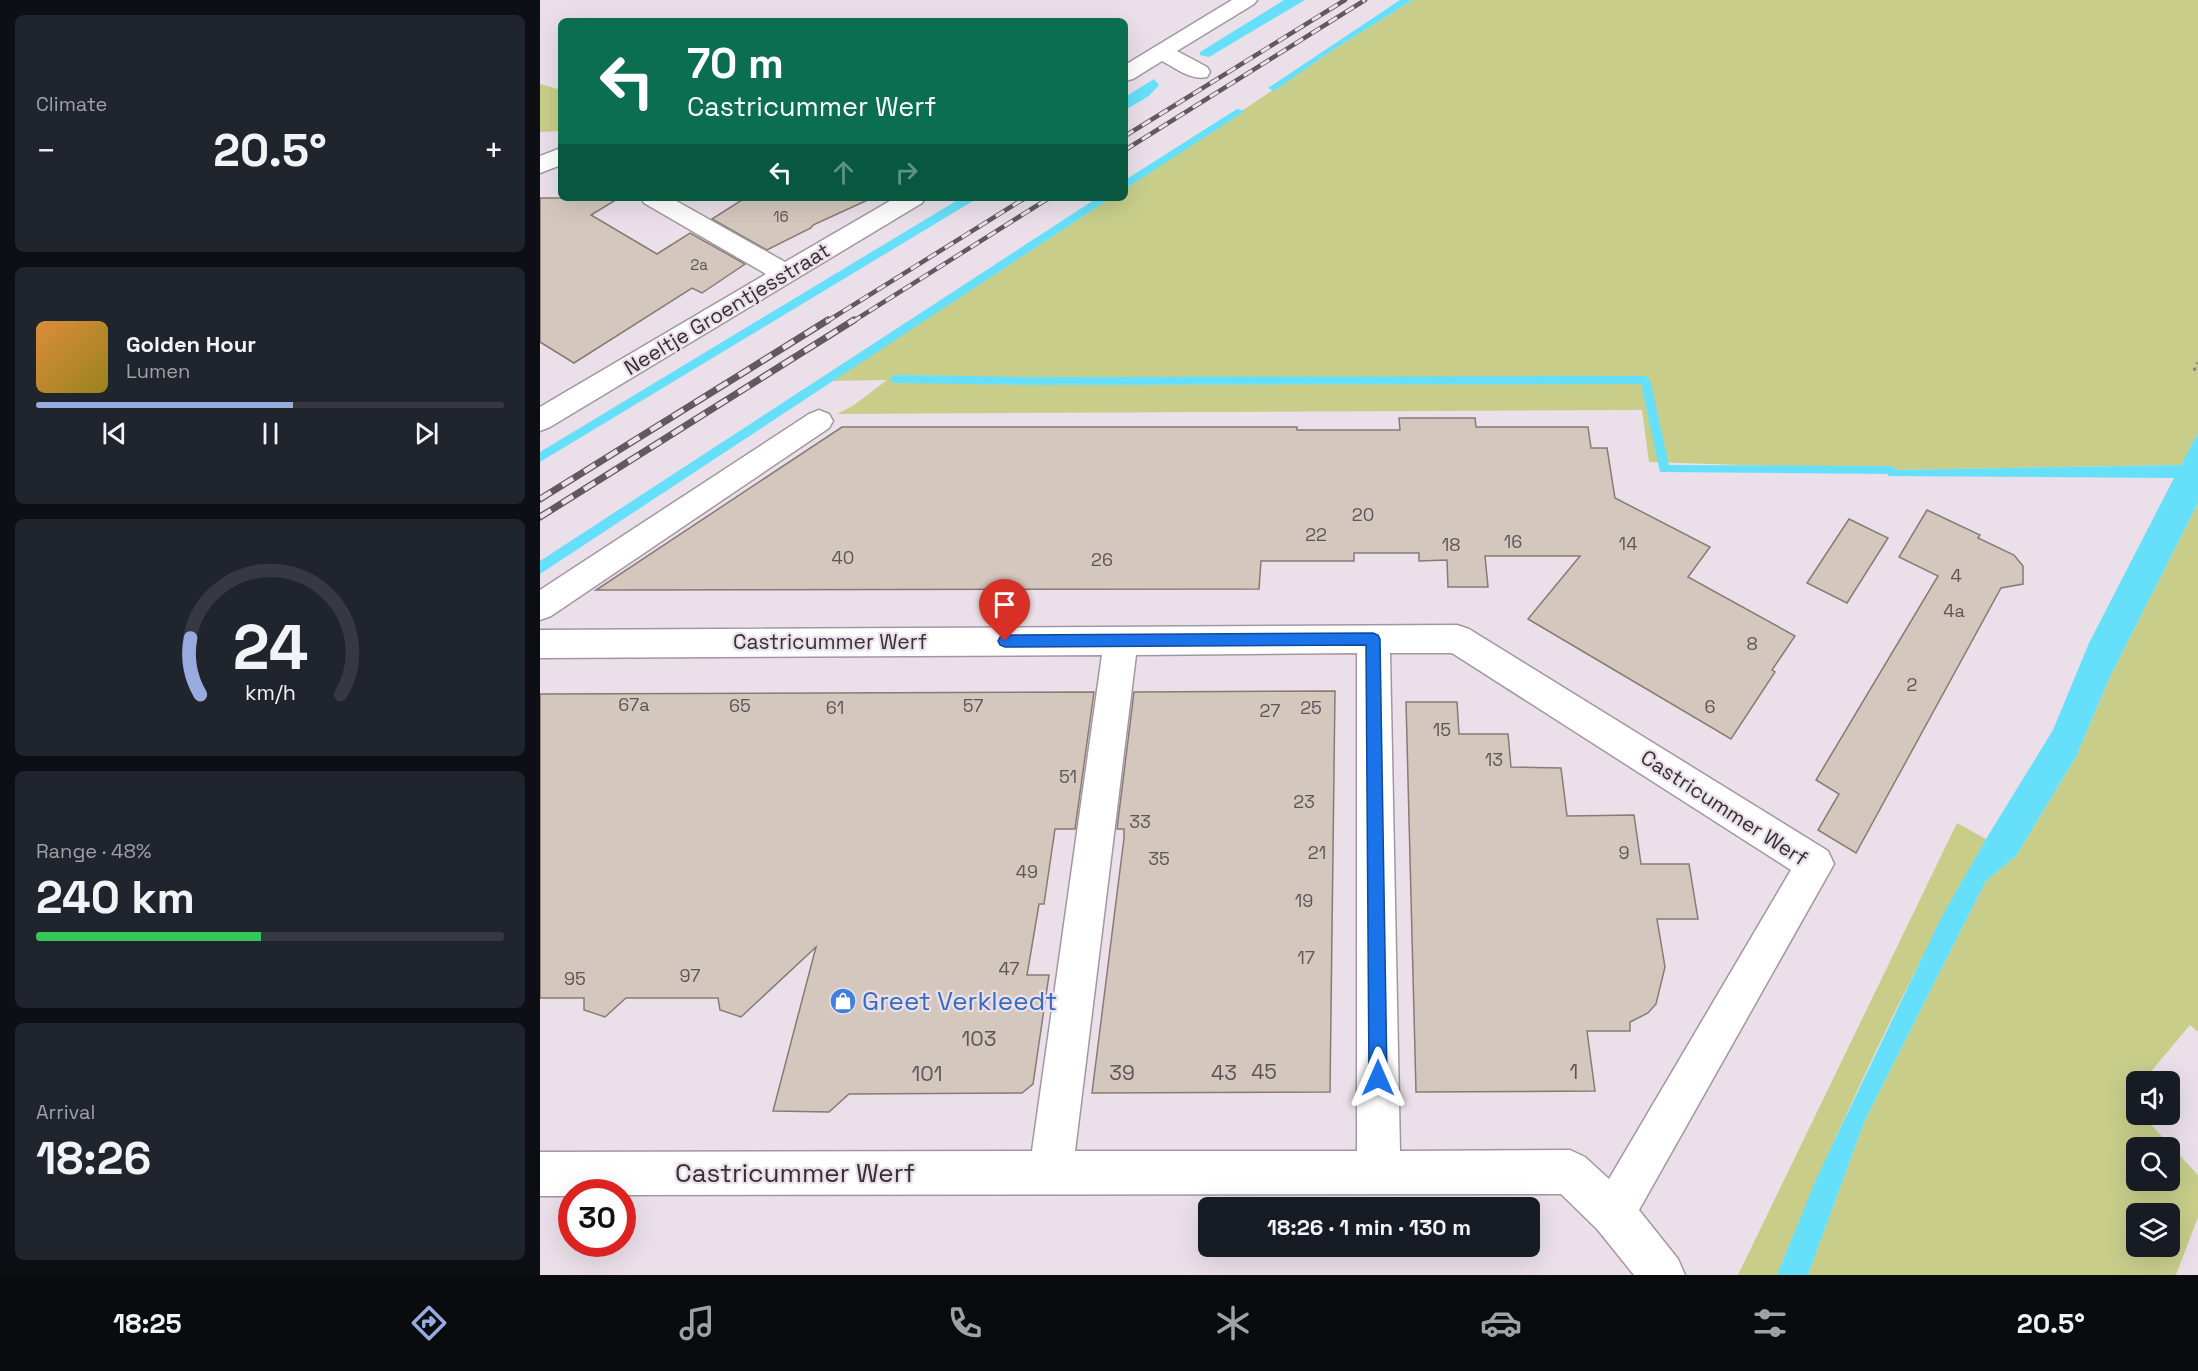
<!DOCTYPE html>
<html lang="en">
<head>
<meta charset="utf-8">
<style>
	body { margin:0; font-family:"Space Grotesk",sans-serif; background:#20242c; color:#f1f3f6; height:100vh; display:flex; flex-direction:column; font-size:22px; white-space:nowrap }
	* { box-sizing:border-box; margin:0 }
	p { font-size:20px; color:#9ea1a6 }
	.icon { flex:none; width:33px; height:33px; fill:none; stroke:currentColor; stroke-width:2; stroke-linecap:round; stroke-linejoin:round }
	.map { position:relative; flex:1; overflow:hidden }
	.drawer { display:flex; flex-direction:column; gap:15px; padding:15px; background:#0d0f14; width:540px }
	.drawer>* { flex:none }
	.hud { position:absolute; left:18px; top:18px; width:570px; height:183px; border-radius:9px; box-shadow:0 6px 24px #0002; background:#0b6e4f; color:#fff; overflow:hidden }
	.fabs { position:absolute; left:1586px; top:1071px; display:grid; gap:12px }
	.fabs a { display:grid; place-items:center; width:54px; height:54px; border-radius:9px; background:#171b24; box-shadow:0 6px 24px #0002; font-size:30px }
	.speed { position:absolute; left:18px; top:1179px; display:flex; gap:12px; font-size:30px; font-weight:700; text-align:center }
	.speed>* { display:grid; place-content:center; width:78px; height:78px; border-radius:50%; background:#171b24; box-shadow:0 6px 24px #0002; line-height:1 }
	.speed .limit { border:9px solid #d22; background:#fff; color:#111 }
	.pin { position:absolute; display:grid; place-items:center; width:51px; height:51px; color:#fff; margin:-62px -26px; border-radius:50% 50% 50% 0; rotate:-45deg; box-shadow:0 0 6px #0007 }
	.pin .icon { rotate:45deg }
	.me { position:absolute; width:66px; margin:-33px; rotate:0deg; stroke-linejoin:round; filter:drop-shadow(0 0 4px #0008) }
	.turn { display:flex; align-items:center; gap:21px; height:126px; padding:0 30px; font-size:27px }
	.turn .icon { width:78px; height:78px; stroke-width:2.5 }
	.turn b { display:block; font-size:42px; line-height:51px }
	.lanes { display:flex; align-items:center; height:57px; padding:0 30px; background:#0003; justify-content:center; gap:30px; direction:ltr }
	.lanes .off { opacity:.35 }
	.big { font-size:45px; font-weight:700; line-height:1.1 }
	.drawer .tile { flex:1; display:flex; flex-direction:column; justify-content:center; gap:9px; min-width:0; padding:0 21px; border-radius:9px; background:#20242c }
	.drawer .dial { align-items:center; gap:0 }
	.dial svg { height:156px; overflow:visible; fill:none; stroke:#363941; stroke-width:7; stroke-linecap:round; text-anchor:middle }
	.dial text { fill:#f1f3f6; stroke:none }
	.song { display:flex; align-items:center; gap:18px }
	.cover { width:72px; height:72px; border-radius:9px; background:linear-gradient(135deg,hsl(30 70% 55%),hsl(50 70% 35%)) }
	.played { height:6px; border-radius:3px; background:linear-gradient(90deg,#97abde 55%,#363941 55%) }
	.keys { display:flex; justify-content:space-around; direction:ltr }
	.heat { display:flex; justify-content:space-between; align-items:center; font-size:33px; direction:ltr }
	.charge { height:9px; border-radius:4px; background:linear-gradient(90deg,#34c759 48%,#363941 0) }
	.trip { position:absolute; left:658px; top:1197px; width:342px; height:60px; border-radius:9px; background:#171b24; box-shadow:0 6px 24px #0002; font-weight:700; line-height:60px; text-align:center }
	.menu { display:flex; height:96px; justify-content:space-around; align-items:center; background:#090b0e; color:#9ea1a6 }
	.menu .icon { width:42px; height:42px }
	.menu .on { color:#97abde }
	.menu b { font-size:27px; color:#f1f3f6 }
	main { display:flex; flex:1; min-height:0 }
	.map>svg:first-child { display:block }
	.green { fill:#c8ce8a; fill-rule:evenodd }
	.water { fill:#66e0fa }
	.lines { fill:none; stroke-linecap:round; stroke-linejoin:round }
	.stream { fill:#66e0fa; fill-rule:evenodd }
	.building { fill:#d4c7be; stroke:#877b73; stroke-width:1.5 }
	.minor-casing { stroke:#a297a1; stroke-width:3 }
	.path { stroke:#878087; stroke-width:4; stroke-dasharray:1.5 4.5; stroke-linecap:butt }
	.minor { fill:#fff; fill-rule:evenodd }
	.rail-far1-casing { stroke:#605a5f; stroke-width:4.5 }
	.rail-casing { stroke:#605a5f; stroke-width:7 }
	.rail-far1 { stroke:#ebe0ea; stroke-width:3; stroke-dasharray:10; stroke-linecap:butt }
	.rail { stroke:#ebe0ea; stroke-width:4.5; stroke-dasharray:13; stroke-linecap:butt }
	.route { fill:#1a73e8; stroke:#114b97; stroke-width:1.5 }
	.labels { text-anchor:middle; stroke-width:4.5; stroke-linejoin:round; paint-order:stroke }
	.far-number-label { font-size:15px; fill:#5d5657 }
	.number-label { font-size:18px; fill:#5d5657 }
	.street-label { font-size:21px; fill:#353135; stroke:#ebe0ea }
	.near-number-label { font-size:21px; fill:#5d5657 }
	.near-shop-label { font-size:26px; fill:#366cbe; stroke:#ebe0ea; text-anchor:start }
	.near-street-label { font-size:26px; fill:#353135; stroke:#ebe0ea }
</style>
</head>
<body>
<main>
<section class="drawer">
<div class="tile"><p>Climate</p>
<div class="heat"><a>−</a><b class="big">20.5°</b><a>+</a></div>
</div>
<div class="tile">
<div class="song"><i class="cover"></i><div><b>Golden Hour</b><p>Lumen</p></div></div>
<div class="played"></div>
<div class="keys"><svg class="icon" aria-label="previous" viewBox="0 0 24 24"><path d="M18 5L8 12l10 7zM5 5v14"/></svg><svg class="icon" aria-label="pause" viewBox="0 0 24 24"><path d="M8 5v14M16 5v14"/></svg><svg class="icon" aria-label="next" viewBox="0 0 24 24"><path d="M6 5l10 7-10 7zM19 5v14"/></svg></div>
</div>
<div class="tile dial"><svg viewBox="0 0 100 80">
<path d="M14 69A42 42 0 1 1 86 69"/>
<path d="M14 69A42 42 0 0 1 9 40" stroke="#97abde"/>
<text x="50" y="56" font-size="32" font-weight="700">24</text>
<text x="50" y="72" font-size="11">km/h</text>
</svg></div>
<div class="tile"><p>Range · 48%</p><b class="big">240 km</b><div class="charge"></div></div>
<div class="tile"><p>Arrival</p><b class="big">18:26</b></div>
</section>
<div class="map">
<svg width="1658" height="1275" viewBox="0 0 1658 1275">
	<rect width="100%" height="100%" fill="#ebe0ea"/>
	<path class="green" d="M873,0H1658V433L1642,465L1352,470L1109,462L1102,410L297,414L314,405L347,380L291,381L571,198H585V189L793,50Z
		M0,84L21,90V131L0,132Z
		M1658,503V1032L1650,1025L1603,1081L1596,1082V1090L1588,1099L1596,1108V1114L1602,1115L1658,1175V1217L1636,1275H1268L1325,1120L1446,881L1476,856L1536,757L1569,679ZM1596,1148H1629V1180H1596ZM1596,1214H1629V1246H1596Z
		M1417,823L1446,839C1367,979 1298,1126 1237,1275H1198Z"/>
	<path class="water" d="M744,0H765L669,57L660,55V52Z
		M860,0H873L793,50L734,91L728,88Z
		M614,79L619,85L609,96L585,110V97Z
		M697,109L705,111L585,189V180Z
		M421,198H438L0,462V452Z
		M557,198H571L0,574V561Z
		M1658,433V503L1569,679L1536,757L1476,856L1446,881L1325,1120L1268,1275H1237L1277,1177L1401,918L1446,839L1513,730L1549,643L1634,478L1347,476L1352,470L1641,465Z"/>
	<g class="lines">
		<path class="stream" d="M354,375L499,377L1105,376L1110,380L1129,465L1352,466L1357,470L1352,474L1120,472L1101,384L499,385L354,383L349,379Z"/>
	</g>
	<path class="building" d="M0,198H79L51,215L117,254L150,233L205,264L162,293L152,288L34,363L0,342Z
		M205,198H332L273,225L271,228L227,250L172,219Z
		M859,418H935L936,427H1048L1051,448H1067L1075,498L1170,547L1148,577L1255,636L1232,670L1235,672L1191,739L988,619L1040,556H945L948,587H908L907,560L879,561V553H814V561H721L719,589L56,590L302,427H757V430H860Z
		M1387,510L1440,535L1438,538L1474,555L1483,566V584L1461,588L1316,853L1278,830L1299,794L1276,780L1398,576L1359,557Z
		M1309,519L1348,538L1307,603L1267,583Z
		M795,691L790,1092L552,1093L584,838V829H577L594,692Z
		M554,692L535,829H515L504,904H499L487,975H509L493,1084L482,1093L309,1094L289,1112L233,1111L276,947L201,1017L180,1010L178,998H86L65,1017L44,1010V998H0V694Z
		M866,702H917L919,734H968L971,767L1021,768L1027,816L1094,815L1101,864H1149L1158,919H1117L1125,967L1116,1004L1108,1013L1090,1022V1031H1047L1055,1091L876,1092Z"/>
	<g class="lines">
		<defs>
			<path id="minor" d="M692,0H717L714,4L637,51L667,67L670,72L667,77C651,81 636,68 622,61L593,79L585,81V65Z
				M21,148V165L0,173V156Z
				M101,198H131L245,262L355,198H385L382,203L10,427L0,431V407L226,274L104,203Z
				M279,410L289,414L293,421L289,428L11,616L0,620V590L269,414Z
				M917,625L929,629L1288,851L1294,864L1099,1210L1138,1259L1145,1275H1094L1057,1229L1021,1194L82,1195V1192H32V1196H0V1152L492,1151L562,655L0,658V630ZM817,653V1151H535L596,655ZM850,653H912L1251,870L1069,1179L1045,1157L1030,1150L860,1151Z"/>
		</defs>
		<use href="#minor" class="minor-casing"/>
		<path class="path" d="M1658,363L1655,369L1658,370"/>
		<use href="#minor" class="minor"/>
		<defs>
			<path id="rail-far1" d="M585,136L805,0
				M585,150L825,0
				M286,322L485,198
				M312,322L509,198"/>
			<path id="rail" d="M0,499L288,320
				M0,517L314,320"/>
		</defs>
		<use href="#rail-far1" class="rail-far1-casing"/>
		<use href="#rail" class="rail-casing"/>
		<use href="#rail-far1" class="rail-far1"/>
		<use href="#rail" class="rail"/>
	</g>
	<path class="route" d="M833,633L838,635L840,639L847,1078L844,1084L838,1087L832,1084L829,1078L826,645L465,647L460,645L458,641L460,637L465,635Z"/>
	<defs>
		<symbol id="shop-disc" viewBox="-11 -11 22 22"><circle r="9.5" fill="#3f7fe0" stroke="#ebe0ea"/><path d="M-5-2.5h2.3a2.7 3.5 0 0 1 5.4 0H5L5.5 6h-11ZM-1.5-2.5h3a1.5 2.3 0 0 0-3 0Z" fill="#fff"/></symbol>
	</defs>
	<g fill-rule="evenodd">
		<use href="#shop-disc" x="288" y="986" width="30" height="30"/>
	</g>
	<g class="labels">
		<g class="far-number-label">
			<text x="241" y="222">16</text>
			<text x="159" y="270">2a</text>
		</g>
		<g class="number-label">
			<text x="823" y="521">20</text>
			<text x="776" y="541">22</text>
			<text x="973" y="548">16</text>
			<text x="1088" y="550">14</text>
			<text x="911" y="551">18</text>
			<text x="303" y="564">40</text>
			<text x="562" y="566">26</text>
			<text x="1416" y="582">4</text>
			<text x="1414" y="617">4a</text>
			<text x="1212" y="650">8</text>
			<text x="1372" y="691">2</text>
			<text x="94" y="711">67a</text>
			<text x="200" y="712">65</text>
			<text x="433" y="712">57</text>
			<text x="1170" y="713">6</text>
			<text x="295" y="714">61</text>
			<text x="771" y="714">25</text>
			<text x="730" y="717">27</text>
			<text x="902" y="736">15</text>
			<text x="954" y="766">13</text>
			<text x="528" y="783">51</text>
			<text x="764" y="808">23</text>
			<text x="600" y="828">33</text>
			<text x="777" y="859">21</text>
			<text x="1084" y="859">9</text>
			<text x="619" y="865">35</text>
			<text x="487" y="878">49</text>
			<text x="764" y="907">19</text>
			<text x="766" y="964">17</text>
			<text x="469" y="975">47</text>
			<text x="150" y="982">97</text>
			<text x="35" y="985">95</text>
		</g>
		<g class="street-label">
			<text transform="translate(187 309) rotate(-31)" y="7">Neeltje Groentjesstraat</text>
			<text x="290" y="649">Castricummer Werf</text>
			<text transform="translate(1184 808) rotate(33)" y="7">Castricummer Werf</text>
		</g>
		<g class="near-number-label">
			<text x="439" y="1046">103</text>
			<text x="724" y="1079">45</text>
			<text x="1034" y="1079">1</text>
			<text x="582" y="1080">39</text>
			<text x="684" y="1080">43</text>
			<text x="387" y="1081">101</text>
		</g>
		<g class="near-shop-label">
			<text x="322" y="1010">Greet Verkleedt</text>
		</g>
		<g class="near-street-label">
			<text x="255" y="1182">Castricummer Werf</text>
		</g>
	</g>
</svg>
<div class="fabs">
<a><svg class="icon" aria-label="sound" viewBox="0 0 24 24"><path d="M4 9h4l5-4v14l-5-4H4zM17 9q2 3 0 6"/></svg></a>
<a><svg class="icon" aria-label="search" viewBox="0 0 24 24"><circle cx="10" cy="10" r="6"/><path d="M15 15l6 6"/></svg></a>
<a><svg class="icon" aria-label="layers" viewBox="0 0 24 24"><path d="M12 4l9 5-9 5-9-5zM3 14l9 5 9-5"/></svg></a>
</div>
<div class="speed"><div class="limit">30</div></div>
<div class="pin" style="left:465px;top:641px;background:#d93025"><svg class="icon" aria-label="arrive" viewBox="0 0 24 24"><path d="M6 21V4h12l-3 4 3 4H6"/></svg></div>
<svg class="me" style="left:838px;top:1078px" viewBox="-20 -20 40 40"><path d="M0-17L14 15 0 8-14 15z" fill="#1a73e8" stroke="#fff" stroke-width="4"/></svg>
<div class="trip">18:26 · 1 min · 130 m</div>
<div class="hud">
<div class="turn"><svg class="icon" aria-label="left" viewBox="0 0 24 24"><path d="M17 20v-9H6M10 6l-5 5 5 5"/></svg><div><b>70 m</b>Castricummer Werf</div></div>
<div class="lanes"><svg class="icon" aria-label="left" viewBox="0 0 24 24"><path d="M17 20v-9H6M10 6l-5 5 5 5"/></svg><svg class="icon off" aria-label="ahead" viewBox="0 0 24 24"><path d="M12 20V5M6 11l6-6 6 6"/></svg><svg class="icon off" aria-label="right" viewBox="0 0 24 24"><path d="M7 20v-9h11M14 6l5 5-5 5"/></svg></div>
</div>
</div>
</main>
<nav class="menu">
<b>18:25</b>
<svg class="icon on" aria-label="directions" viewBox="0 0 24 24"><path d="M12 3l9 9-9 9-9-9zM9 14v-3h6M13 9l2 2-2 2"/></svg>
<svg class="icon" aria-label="music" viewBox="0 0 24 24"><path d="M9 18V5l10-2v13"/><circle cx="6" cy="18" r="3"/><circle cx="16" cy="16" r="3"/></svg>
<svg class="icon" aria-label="phone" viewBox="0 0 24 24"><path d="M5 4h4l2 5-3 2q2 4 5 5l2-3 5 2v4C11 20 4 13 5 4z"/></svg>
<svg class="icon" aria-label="climate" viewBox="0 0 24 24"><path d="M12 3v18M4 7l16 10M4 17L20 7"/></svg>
<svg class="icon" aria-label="car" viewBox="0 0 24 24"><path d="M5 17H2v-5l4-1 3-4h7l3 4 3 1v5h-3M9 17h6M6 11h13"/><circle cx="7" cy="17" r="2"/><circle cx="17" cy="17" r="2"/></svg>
<svg class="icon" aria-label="filters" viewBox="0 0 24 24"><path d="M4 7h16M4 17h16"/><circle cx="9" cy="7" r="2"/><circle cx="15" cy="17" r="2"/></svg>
<b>20.5°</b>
</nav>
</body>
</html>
